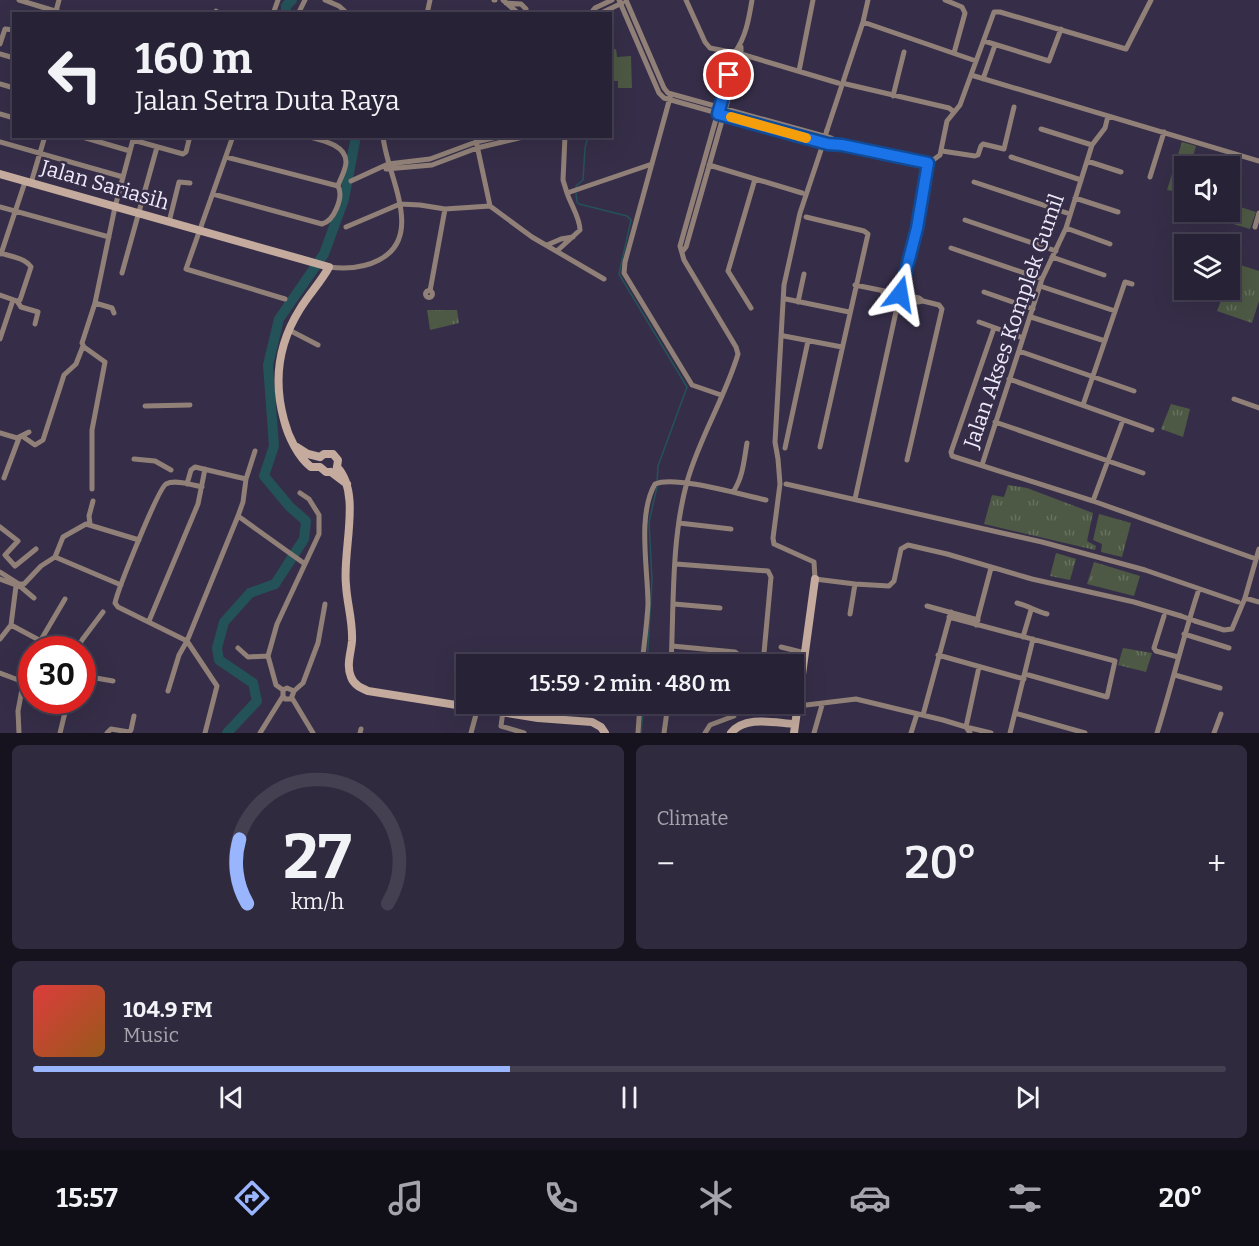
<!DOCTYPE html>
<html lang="en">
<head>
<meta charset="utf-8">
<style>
	body { margin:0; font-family:Bitter,serif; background:#302a3e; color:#f1f3f6; height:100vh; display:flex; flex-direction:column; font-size:22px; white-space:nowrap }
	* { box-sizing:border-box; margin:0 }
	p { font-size:20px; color:#a5a4ad }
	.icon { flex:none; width:33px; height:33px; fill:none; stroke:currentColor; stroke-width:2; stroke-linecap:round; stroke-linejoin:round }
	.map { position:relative; height:733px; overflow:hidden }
	.drawer { display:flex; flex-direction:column; gap:12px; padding:12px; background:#16131e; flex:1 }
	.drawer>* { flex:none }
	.guide { position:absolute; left:12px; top:12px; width:600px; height:126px; border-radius:0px; box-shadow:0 6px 24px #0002,0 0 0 2px #443f51; background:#282236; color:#f1f3f6; overflow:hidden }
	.tools { position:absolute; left:1174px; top:156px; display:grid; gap:12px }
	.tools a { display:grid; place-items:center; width:66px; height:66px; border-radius:0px; background:#282236; box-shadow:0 6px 24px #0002,0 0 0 2px #443f51; font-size:30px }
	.speed { position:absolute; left:18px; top:636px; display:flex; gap:12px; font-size:30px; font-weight:700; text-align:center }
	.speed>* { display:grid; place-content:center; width:78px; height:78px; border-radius:50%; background:#282236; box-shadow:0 6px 24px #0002,0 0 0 2px #443f51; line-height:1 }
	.speed .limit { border:9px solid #d22; background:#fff; color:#111 }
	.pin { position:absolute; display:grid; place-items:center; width:51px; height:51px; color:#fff; margin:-26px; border:3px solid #fff; border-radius:50%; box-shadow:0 2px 6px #0007 }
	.me { position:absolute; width:66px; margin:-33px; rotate:14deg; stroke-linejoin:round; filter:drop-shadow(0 0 4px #0008) }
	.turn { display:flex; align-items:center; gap:21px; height:126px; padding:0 24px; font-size:27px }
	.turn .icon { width:78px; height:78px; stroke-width:2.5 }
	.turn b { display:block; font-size:42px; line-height:51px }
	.big { font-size:45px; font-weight:600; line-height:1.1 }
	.drawer .tile { flex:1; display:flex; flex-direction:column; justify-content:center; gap:9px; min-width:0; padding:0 21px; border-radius:9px; background:#302a3e }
	.drawer .dial { align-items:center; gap:0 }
	.dial svg { height:156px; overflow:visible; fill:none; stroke:#443f51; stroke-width:7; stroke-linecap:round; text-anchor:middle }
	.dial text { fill:#f1f3f6; stroke:none }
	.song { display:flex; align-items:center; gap:18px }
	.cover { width:72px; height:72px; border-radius:9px; background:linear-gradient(135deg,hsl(0 70% 55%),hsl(30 70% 35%)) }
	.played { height:6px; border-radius:3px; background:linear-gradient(90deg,#99b5fd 40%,#443f51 40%) }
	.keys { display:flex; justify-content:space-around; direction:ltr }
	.heat { display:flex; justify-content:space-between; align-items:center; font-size:33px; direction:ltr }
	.drawer .tiles { flex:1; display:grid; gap:12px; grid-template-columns:1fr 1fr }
	.tile:last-child { grid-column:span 2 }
	.trip { position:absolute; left:456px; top:654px; width:348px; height:60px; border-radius:0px; background:#282236; box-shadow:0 6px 24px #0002,0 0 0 2px #443f51; font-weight:600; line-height:60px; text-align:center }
	.tab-bar { display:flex; height:96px; justify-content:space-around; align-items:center; background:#100e16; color:#a5a4ad }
	.tab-bar .icon { width:42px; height:42px }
	.tab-bar .selected { color:#99b5fd }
	.tab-bar b { font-size:27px; color:#f1f3f6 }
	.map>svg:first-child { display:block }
	.green { fill:#4d5944 }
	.park { fill:url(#park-tufts) }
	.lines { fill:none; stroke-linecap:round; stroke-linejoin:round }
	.stream { stroke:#245259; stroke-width:1.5 }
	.river { stroke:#245259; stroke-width:10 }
	.street { stroke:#908078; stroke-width:5 }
	.secondary { stroke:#c4ab9e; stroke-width:8 }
	.street-bridge { stroke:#908078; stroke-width:5 }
	.route-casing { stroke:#114b97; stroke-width:15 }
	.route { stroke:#1a73e8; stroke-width:10 }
	.slow { stroke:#f59e0b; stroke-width:10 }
	.labels { text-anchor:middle; stroke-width:5; stroke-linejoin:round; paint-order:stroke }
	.street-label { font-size:21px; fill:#efeafb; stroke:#362e48 }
</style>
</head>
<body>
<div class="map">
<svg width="1259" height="733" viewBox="0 0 1259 733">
	<defs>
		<pattern id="park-tufts" width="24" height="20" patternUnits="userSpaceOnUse" patternTransform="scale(1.5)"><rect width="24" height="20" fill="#4d5944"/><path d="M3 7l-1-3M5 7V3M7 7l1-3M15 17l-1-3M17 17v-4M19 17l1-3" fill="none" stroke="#677160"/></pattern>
	</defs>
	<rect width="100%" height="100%" fill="#362e48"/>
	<path class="green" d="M616,49L617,57L631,56L632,88H618V81H611V50Z"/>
	<path class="park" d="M1182,142L1196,146L1190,166H1185V185L1183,193L1167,190Z
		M1234,205L1256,212L1250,229L1230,223Z
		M1234,263L1259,271V301L1252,323L1217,311L1225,290H1230V275Z
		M427,310H457L459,323L430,330Z
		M1171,404L1190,409L1183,437L1161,429Z
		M1008,485L1027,488L1093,513L1087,541L1096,546L1095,550L984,524L992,495L1004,497Z
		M1099,514L1131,523L1122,557L1101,552L1102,544L1093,540Z
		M1056,553L1076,559L1070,580L1050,576Z
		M1094,562L1140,576L1134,596L1087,584Z
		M1123,648L1152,653L1146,672L1118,665Z"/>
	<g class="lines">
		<path class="stream" d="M576,188V186L583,180L585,148L588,136
			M576,193L577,202L579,204L627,216L631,220L619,274L687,387L658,466L657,482
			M647,664L652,580L649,522L657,487
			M641,733L644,704"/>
		<path class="river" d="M286,14V6L292,0
			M227,733L257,701L253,683L219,660L217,648L224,622L250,593L275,584L304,539L306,521L290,507L264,476L274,446L268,365L279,319L324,254L344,199L356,136"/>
		<path class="street" d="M19,0L65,14
			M325,0L339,6L348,14
			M494,0H495
			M503,0L519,14
			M619,0L659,93L664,98L828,144L842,145L929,163
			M626,0L664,88L668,93L831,138L841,144
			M686,0L705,42L710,48L741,54L838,83
			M945,0L962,7L965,13L954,53
			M506,3L521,4L526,9V14
			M56,11L59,0
			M215,14L216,11
			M273,14L278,0
			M298,14L305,0
			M427,14L430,0
			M590,14L595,8L612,0
			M599,14L622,3
			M863,22L976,61
			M984,41L1049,61L1061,29
			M0,44L5,29L14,30
			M0,54L14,58
			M799,71L813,0
			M971,75L1259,161
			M983,79L995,45
			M0,84L14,88
			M846,84L949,108L954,112
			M671,94L625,262L624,273L692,385L721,395
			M893,96L904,52
			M0,114L14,118
			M1041,129L1092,145
			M827,130L863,22L868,0
			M79,136L130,151
			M180,136L189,139
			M233,136L186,269L285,299
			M306,136C320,140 346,144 346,162C346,170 340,179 338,186
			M475,136L490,206
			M565,136L563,180L567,193
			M133,140L183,154L186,152L190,136
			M0,142L123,177
			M822,147L800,213L784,285L775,442L778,459L780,484L773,538L774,544L814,562L815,579L855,584L889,586L894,581L901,549L908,545L947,554L1032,579L1134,602L1181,616
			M942,151L975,156L978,155L981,146L983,144L1004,149L1014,107
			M226,157L338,186
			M1011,157L1081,180
			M1087,161L1121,172
			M929,163L940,155L947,121L960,105L994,12H1000L1126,49L1151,0
			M709,165L802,193
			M386,169L432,165L477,148L527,136
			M1150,177L1164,132
			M351,181L388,164L430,159L476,142L501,136
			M974,182L1070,214
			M31,183L45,136
			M213,194L322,224C334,221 344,197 338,186
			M1075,198L1118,212
			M0,207L109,237
			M806,217L864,231L868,234L820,447
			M965,220L1056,251
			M169,222L179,182L190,183
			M346,227L400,204L420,205L445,209L490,206L532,237L604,279
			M1255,227L1259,213
			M1066,228L1110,244
			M547,245L561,239L573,237
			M951,248L1042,279
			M557,251L580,230C580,218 571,205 567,193L652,164
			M682,252L686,247L741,54V47
			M0,253C10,256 25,258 31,267L20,300L17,301L0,295
			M1,254L25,182
			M1052,257L1104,275
			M329,267C346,269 364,268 379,260C426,236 386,174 383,136
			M122,273L157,147
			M855,285L919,298L923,301L939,305L942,309L907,460
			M1040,286L1115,311
			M425.5 294a3.5 3.5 0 1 1 7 0a3.5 3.5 0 1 1-7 0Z
			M430,291L445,209
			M882,291L884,294L918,302L923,301
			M984,292L1033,309
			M786,299L849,312
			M17,301L21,307L38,312L35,324
			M798,302L804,274
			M751,308L728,271L755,179
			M114,313L112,308L95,303L115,207L134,136
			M1031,317L1105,341
			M979,322L1023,338
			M994,328L951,452L952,456L1093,501L1256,559
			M289,330L318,345
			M784,336L842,347
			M0,339L13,300
			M1019,351L1134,391
			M1009,379L1152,430
			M1234,399L1259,408
			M1083,405L1125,282L1132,284
			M145,406L190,405
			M995,422L1143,473
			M0,433L17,438L29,432
			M22,436L35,445L43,440L64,375L76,364L83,346
			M785,448L808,341
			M134,459L155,461L171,470
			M982,465L1042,279L1066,228L1092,145L1105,128L1108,116
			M4,478L19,438
			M187,484L191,470L195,467L246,479
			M786,484L1042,542L1145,570L1238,602
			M202,487C193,485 175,479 166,484C158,489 118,589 115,603L118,607L187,641L217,686L205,733
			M92,489V430L105,362L84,347L82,343L95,303
			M733,492C743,478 744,460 747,443
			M855,499L899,298L917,228L929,163
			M1093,501L1123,420
			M238,516L305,564
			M679,523L731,529
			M90,524L89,516L93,501
			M0,527L18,541L5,555L15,566L36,549
			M55,557L63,537L86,524L139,540
			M676,564L768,571L771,577L763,664
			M0,572L19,584H24L41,566L55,557L121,585
			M0,579L21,587L34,598
			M1245,598L1259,602
			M1017,603C1029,606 1035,611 1047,614
			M674,604L720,608
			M927,606L978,620
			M850,614L855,584
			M1164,616L1154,648L1156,651L1178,657
			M949,617L1115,661L1107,697L1025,674
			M149,621L198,504L205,469
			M1195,621L1224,630L1232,629L1245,598L1259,549
			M11,625L16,586
			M11,625L39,640
			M976,625L991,568
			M1184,634L1229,648
			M1023,637L1031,610
			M0,639L11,625
			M672,646L735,652L739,655L738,664
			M781,647L805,653
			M238,648L248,657L268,656
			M35,650L65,599
			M77,650L82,640L103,612
			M938,655L1024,679
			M642,664C644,645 647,624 648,604C648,569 637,515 655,484C675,475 742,495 766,500
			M671,664C674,605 671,540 687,482C699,438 725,398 738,354L736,347L684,260L680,246L735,52C746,37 749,18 752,0
			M979,667L966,727L991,733
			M0,673L21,681
			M1175,675L1220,688
			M18,680L32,656
			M283,690L276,685L268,656L277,624L319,534V515L309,499L300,493
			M168,691L179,655L187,641L238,516L243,502L246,479L255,451
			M294,691L287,688L283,690V696L285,699H291L294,691L303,683L318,643L325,604
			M82,697L90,677L113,681
			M292,698L313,733
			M798,706L856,699L943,720L966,727L970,733
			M503,711L501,726L524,733
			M1015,713L1085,733
			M923,715L951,612
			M19,733L18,711L23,684
			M60,733L68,700
			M107,733L111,729L129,732L131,730L134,716
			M260,733L283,696
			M360,733L361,729
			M471,733L478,707
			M638,733L640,704
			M664,733L668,704
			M705,733L710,725L734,716L735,704
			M814,733L822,705
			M911,733L917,714
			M1010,733L1033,639
			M1157,733C1172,685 1183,637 1199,589
			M1214,733L1221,714"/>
		<path class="secondary" d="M0,174L329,267C321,282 309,294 300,309C278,344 273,380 284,420C288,436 298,457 311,467H320L326,472H331
			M297,447L308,454L320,457
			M320,457L324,454H333L338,460L337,467
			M337,467C362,493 342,551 346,585C347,604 353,621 352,641C351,653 346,665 351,677C354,685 361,688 368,691L538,718L592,722L601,727L605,733
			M331,472L347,484
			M731,733C745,715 775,723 795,724
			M794,733L815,579"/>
		<path class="street-bridge" d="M822,147L827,130
			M1181,616L1195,621"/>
	</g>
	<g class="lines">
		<defs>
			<path id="route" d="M729,75L718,114L828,144L842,145L928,163L917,228L900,294"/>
		</defs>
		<use href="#route" class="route-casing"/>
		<use href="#route" class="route"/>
		<path class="slow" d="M731,117L806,138"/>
	</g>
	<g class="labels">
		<g class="street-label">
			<text transform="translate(105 185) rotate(16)" y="7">Jalan Sariasih</text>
			<text transform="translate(1014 321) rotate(-71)" y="7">Jalan Akses Komplek Gumil</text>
		</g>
	</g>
</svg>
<div class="tools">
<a><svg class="icon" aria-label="sound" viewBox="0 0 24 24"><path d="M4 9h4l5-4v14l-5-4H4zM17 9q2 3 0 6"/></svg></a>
<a><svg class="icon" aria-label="layers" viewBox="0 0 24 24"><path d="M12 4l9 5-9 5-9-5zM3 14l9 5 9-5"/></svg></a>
</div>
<div class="speed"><div class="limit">30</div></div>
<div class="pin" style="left:729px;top:75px;background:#d93025"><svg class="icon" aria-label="arrive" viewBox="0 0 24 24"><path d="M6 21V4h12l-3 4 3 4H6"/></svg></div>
<svg class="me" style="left:900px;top:294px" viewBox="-20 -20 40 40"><path d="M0-17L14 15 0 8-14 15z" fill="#1a73e8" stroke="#fff" stroke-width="4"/></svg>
<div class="trip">15:59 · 2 min · 480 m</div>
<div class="guide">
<div class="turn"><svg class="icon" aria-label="left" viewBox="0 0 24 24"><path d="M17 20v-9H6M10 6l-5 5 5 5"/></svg><div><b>160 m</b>Jalan Setra Duta Raya</div></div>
</div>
</div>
<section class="drawer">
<div class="tiles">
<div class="tile dial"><svg viewBox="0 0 100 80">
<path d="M14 69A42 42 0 1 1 86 69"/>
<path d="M14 69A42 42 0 0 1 10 36" stroke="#99b5fd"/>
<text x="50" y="56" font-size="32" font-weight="700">27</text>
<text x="50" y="72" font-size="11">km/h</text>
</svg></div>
<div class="tile"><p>Climate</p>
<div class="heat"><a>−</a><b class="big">20°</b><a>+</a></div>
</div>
<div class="tile">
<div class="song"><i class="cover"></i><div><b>104.9 FM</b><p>Music</p></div></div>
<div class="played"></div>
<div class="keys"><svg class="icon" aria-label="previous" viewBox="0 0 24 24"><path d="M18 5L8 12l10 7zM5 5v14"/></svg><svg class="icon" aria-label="pause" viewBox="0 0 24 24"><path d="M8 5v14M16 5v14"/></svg><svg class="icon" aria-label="next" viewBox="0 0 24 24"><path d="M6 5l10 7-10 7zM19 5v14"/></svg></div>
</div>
</div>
</section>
<nav class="tab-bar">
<b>15:57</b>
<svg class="icon selected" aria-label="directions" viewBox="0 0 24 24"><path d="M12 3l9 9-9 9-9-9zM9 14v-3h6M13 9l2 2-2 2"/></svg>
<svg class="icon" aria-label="music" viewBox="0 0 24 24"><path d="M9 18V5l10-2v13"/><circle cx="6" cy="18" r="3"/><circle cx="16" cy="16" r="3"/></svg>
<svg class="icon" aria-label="phone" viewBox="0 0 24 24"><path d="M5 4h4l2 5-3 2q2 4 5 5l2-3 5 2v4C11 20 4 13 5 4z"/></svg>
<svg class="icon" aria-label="climate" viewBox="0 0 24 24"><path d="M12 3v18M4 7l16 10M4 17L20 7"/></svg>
<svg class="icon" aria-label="car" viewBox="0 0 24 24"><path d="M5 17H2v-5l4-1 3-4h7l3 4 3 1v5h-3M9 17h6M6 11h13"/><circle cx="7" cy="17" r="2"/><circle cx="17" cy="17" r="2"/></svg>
<svg class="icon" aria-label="filters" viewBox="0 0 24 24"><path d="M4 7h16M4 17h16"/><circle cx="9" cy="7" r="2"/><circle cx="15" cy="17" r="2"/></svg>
<b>20°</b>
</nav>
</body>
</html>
